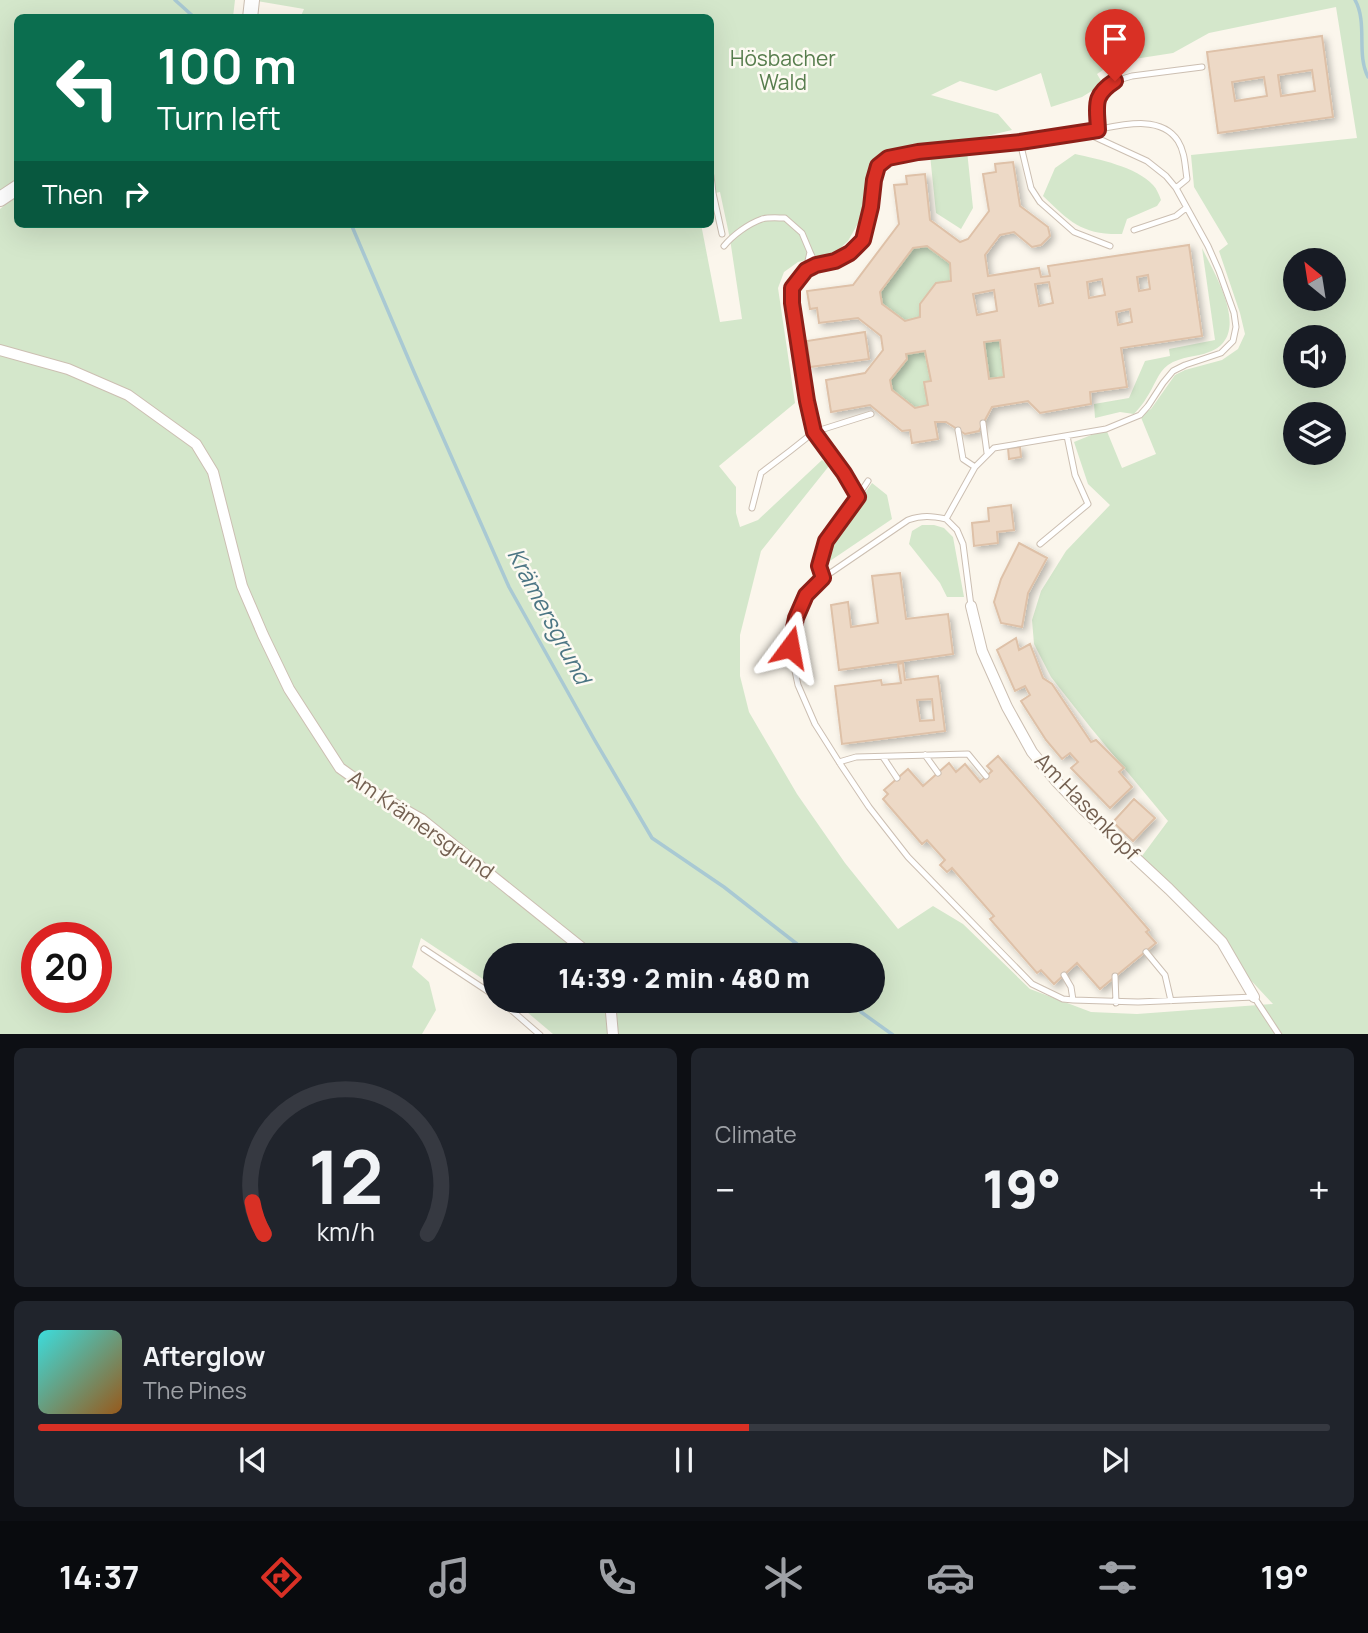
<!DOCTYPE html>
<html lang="en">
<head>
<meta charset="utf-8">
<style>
	body { margin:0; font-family:Manrope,sans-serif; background:#20242c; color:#f1f3f6; height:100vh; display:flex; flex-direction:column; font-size:26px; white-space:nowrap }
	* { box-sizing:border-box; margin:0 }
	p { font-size:23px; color:#9ea1a6 }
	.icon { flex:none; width:38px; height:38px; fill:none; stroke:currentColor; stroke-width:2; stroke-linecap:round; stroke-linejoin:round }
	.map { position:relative; height:1034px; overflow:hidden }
	.sheet { display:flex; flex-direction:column; gap:14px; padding:14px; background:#0d0f14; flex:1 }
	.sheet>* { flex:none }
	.guide { position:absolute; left:14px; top:14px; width:700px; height:214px; border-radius:10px; box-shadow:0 7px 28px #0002; background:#0b6e4f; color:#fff; overflow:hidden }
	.needle { width:46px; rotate:330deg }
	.tools { position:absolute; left:1283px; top:248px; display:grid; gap:14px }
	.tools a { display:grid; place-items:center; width:63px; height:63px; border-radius:50%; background:#171b24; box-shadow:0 7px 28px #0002; font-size:35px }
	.speed { position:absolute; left:21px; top:922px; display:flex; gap:14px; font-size:35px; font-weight:700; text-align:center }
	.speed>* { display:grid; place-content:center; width:91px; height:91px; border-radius:50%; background:#171b24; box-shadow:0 7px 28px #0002; line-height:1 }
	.speed .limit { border:10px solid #d22; background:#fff; color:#111 }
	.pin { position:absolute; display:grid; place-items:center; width:60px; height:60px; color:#fff; margin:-72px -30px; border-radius:50% 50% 50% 0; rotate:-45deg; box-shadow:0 0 7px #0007 }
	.pin .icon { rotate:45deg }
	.me { position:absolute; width:77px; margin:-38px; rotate:13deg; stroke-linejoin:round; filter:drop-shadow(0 0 5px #0008) }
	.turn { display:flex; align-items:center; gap:24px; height:147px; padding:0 28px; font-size:32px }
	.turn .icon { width:91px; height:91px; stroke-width:2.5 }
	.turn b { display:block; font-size:49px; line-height:60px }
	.then { display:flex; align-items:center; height:66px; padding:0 28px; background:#0003; gap:14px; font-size:26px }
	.big { font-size:52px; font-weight:800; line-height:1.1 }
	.sheet .widget { flex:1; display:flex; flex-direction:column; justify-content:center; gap:10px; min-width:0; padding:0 24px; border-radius:10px; background:#20242c }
	.sheet .dial { align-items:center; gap:0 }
	.dial svg { height:182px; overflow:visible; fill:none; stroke:#363941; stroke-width:7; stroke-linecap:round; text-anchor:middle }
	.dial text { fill:#f1f3f6; stroke:none }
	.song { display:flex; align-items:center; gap:21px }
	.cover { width:84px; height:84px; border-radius:10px; background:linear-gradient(135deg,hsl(180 70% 55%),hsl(30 70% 35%)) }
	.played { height:7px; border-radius:4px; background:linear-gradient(90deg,#d93025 55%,#363941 55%) }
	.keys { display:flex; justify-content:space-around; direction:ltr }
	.heat { display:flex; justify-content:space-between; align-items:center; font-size:38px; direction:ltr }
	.sheet .tiles { flex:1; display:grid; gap:14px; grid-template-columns:1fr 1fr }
	.widget:last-child { grid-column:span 2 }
	.trip { position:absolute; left:483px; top:943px; width:402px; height:70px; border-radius:35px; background:#171b24; box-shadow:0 7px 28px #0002; font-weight:800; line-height:70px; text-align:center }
	.menu { display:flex; height:112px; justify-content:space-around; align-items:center; background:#090b0e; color:#9ea1a6 }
	.menu .icon { width:49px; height:49px }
	.menu .current { color:#d93025 }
	.menu b { font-size:32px; color:#f1f3f6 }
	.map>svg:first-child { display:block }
	.green { fill:#d4e7cb; fill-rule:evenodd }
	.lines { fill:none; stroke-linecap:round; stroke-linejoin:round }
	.stream { stroke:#a9c9d3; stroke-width:3.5 }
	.building { fill:#edd9c6; stroke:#dec1a8; stroke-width:2; fill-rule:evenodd; filter:url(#shadow) }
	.service-casing { stroke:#ccbfb2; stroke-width:7 }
	.minor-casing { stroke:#ccbfb2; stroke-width:12 }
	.tertiary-casing { stroke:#ccbfb2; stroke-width:16 }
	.service { stroke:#fff; stroke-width:5 }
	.minor { stroke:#fff; stroke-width:10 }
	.tertiary { stroke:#fff; stroke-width:14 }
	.route-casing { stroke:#8d1f18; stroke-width:18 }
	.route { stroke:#d93025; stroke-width:12 }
	.labels { text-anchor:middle; stroke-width:5; stroke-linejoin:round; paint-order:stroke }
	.park-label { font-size:21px; fill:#577d4d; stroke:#fdfaf2 }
	.street-label { font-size:21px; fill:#746051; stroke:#fdfaf2 }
	.water-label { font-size:23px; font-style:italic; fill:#4c7684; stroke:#fdfaf2 }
</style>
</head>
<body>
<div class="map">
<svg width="1368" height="1035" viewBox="0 0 1368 1035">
	<defs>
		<filter id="shadow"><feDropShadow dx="3.5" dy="3.5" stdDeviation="3.5" flood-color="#0004"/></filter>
	</defs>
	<rect width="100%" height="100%" fill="#fbf6ec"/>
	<path class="green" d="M0,0H235L233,17L18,18L17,180L0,191Z
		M257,0H1368V1034H553L514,1001H873V956H495V987L421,938L412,967L429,982L436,1010L422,1034L0,1035V209L17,195L18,224H701L720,322L742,319L730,239L720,192L711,194L710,18H300L304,9L257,1ZM1336,7L1357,138L1191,155L1194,187L1228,244L1219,251L1240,313L1245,334L1238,349L1222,360L1185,370L1175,375L1151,409L1140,415L1156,454L1122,468L1106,429L1074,442L1088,484L1110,505L1066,551L1041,591L1032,620L1034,644L1051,677L1091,728L1168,821L1139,860L1273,1004L1137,1014L1091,1012L1030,989L963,924L933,906L898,929L845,863L797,794L749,712L740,676V635L761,551L829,466L822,460L758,520L740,527L736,513V487L719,466L795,403L778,288L784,272L798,262L835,253L848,241L860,220L869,173L877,159L889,151L929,145L936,213L961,229L973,208L966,141L1012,130L998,114L931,95L960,81L996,91L1041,73L1051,107L1082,97L1103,84L1097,74L1115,62L1173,53L1209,33ZM1295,261H1334V299H1295ZM1295,338H1334V376H1295ZM1295,415H1334V453H1295ZM279,658L295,689L344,770L285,690ZM37,938H96V998H37Z
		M1075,154C1098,159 1137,167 1153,185C1157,189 1159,195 1161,200L1157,206L1127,219L1122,234C1082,235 1070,222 1043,196L1055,168Z
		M927,246L950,263L951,281L936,283L920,304V317L905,321L882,304L880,292L913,248Z
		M1202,248C1215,275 1253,336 1209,352C1197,357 1181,356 1168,365C1158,372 1154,387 1147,397C1144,403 1139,408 1134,414L1120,412L1095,418L1094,404L1129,398L1145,361L1170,356L1169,349L1215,340Z
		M1000,340L1004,377L989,379L984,342Z
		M925,351L931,381L928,405L915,408L892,390L890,380L907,359L906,354Z
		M872,483L887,495L892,519L827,563L830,543Z
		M922,525H934L944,528L953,537L964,597H947L940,583L909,544L912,531Z"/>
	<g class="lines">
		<path class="stream" d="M175,0L195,18
			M1355,0C1368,23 1356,54 1368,77
			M351,224L414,372L509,587L594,739L652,838L724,887L797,944L807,956
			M851,1001L861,1012L893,1035"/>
	</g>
	<path class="building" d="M1322,36L1333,117L1218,133L1207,52ZM1312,70L1315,91L1281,96L1278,75ZM1264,77L1267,96L1235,101L1232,82Z
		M1013,162L1020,206L1048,227L1050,236L1041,245L1032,247L1014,232L1000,235L985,255L988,276L1039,268L1041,277L1050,276L1048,266L1189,245L1202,336L1121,348L1127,387L1090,392L1091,404L1040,413L1028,401L992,407L979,431L965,434L946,422H935L938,439L912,443L910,430L902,431L870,405L831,412L826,380L865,373L883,350L881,336L858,318L819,323L817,308L810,309L807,291L853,285L899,224L894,185L907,184L906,176L925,174L930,220L960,242L968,239L989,211L983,174L996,172L995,164ZM927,246L950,263L951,281L936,283L920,304V317L905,321L882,304L880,292L913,248ZM1148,275L1150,289L1139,291L1137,277ZM1102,279L1105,295L1089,298L1087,282ZM1049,282L1053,303L1039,306L1035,284ZM994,290L997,311L977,315L973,294ZM1130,309L1132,322L1118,325L1116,312ZM1000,340L1004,377L989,379L984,342ZM925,351L931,381L924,382L928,405L915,408L892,390L890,380L907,359L906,354Z
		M865,332L869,359L810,367L807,341Z
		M1020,447L1021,457L1009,459L1008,448Z
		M1011,505L1014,530L997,532L998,543L974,546L972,523L989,521L988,508Z
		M1019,543L1047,558L1028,593L1022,627L1001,623L994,602L1001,579Z
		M900,573L906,619L948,614L953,654L839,670L831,605L848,602L851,627L878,623L872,576Z
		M1016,638L1019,650L1030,644L1043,678L1052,684L1091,742L1096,740L1124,768L1119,772L1132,787L1110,808L1071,768L1078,762L1070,753L1062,759L1046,740L1021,701L1030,695L1025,686L1015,691L997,650Z
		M903,663L905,680L938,676L945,731L842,744L835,686L881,680L882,685L901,683L898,664ZM932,699L934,720L920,721L917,700Z
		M998,756L1149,930L1146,932L1156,943L1100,989L1077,963L1054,984L1041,970L1037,973L990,919L994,916L952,868L947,872L940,865L945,860L927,840L922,844L883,799L888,794L884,790L908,769L923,786L949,763L956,772L965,764L980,782L992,771L987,766Z
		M1134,799L1155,818L1133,841L1113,822Z"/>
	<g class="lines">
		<defs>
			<path id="service" d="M1098,130L1096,103L1103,89L1115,81L1132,76L1202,67
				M1084,132C1112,128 1159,111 1178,141C1185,152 1185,166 1187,179L1176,188
				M1020,142L1031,188L1040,202L1074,232L1110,246
				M711,176L713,193L722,234
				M1134,230L1176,216L1186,208
				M724,246C733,235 748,224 762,219C769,217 778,218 785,218L802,233L810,252
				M806,270L810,252L816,265
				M983,423L987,453
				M958,430L963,459L975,467
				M858,497L844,473L814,432L807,401L792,303V288L806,270L816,265L835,261L850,252L863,240L871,207L874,180L878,166L888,158L917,152L1020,142L1084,132L1147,161L1166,176L1176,188L1208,246L1219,271L1234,313L1236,327L1233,341L1221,353L1185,365L1173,371L1163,383L1148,406L1140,415L1106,429L994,448L975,467L946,519
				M752,508L761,473L790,451L814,432L871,414
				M946,519C932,516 922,515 908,520L823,578L806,595L796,618L790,647L798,685L815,724L839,762L869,807L908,857L1032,984L1063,999L1073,1000L1138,1002L1254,997L1279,1035
				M946,519L957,530L963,544L971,606
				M1040,544L1088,504L1075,475L1067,436
				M823,578C822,574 820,571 820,567C817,544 855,502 868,481
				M925,755L938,773
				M883,757L897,778
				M839,762L856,757L968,754L986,776
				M424,949L495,996
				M1146,952L1165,975L1171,1001
				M1064,975L1071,987L1073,1000
				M1115,976L1116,1003
				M501,1001L540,1035"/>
			<path id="minor" d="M0,350L68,369L128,395L196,444L213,472L242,586L263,635L289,689L340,768L375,793L421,819L592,956
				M971,606L982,651L1007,707L1032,752L1056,781L1083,809L1169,889L1222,942L1254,997
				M610,1001L613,1035"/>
			<path id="tertiary" d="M250,18L252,0
				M0,199L18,187"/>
		</defs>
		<use href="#service" class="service-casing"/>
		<use href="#minor" class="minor-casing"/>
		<use href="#tertiary" class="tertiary-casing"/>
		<use href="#service" class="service"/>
		<use href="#minor" class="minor"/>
		<use href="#tertiary" class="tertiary"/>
	</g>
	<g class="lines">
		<defs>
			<path id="route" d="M790,647L796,618L806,595L823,578L819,566L826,541L858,497L844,473L814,432L807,401L792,303V288L806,270L816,265L835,261L850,253L863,240L871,207L874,180L878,166L888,158L918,152L1020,142L1098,130C1097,105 1092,96 1115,81"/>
		</defs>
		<use href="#route" class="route-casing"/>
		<use href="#route" class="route"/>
	</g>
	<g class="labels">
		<g class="park-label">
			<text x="783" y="66">Hösbacher<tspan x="783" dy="24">Wald</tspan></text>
		</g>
		<g class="street-label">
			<text transform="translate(1087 807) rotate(46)" y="7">Am Hasenkopf</text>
			<text transform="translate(421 825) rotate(35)" y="7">Am Krämersgrund</text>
		</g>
		<g class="water-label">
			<text transform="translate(549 616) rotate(62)" y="8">Krämersgrund</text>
		</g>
	</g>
</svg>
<div class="tools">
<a><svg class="needle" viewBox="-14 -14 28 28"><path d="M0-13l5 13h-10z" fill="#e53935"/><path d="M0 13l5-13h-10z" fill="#9ea1a6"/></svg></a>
<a><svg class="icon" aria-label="sound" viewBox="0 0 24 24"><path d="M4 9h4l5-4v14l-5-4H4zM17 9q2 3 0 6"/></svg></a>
<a><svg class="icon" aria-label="layers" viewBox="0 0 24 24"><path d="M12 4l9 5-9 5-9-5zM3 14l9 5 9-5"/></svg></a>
</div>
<div class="speed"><div class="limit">20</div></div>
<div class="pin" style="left:1115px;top:81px;background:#d93025"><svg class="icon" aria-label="arrive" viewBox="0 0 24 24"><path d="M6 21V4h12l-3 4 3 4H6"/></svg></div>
<svg class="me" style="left:790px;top:647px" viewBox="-20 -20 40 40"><path d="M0-17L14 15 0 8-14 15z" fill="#d93025" stroke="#fff" stroke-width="4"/></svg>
<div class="trip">14:39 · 2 min · 480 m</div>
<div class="guide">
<div class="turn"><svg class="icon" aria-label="left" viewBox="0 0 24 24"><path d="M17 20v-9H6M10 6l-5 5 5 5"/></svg><div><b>100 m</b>Turn left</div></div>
<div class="then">Then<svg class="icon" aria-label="right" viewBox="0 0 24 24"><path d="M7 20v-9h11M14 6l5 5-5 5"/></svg></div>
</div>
</div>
<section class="sheet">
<div class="tiles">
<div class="widget dial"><svg viewBox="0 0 100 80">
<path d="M14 69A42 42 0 1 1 86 69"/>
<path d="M14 69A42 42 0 0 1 9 55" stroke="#d93025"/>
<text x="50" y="56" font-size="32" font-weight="700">12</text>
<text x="50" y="72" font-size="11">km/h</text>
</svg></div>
<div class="widget"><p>Climate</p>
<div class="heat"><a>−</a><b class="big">19°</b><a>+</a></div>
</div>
<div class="widget">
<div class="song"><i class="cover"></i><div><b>Afterglow</b><p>The Pines</p></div></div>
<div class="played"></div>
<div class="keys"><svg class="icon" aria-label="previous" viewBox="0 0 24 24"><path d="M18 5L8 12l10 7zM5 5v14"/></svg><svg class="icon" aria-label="pause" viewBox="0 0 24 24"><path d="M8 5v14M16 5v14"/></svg><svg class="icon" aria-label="next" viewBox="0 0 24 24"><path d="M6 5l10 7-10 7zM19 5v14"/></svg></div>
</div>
</div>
</section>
<nav class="menu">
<b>14:37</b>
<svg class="icon current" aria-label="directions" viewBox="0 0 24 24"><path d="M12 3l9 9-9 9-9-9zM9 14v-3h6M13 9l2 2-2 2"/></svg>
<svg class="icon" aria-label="music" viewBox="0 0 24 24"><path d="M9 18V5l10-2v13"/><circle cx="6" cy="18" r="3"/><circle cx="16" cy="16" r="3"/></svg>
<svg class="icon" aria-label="phone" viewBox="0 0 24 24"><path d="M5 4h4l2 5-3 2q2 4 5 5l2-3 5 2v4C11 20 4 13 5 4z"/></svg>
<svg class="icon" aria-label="climate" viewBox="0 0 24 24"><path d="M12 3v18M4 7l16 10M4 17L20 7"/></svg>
<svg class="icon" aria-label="car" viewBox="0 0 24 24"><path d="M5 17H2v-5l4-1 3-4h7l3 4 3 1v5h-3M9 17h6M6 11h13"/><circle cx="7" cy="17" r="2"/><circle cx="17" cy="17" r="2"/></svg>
<svg class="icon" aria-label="filters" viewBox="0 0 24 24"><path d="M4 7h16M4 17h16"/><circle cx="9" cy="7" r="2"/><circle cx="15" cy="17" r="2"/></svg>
<b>19°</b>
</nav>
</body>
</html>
